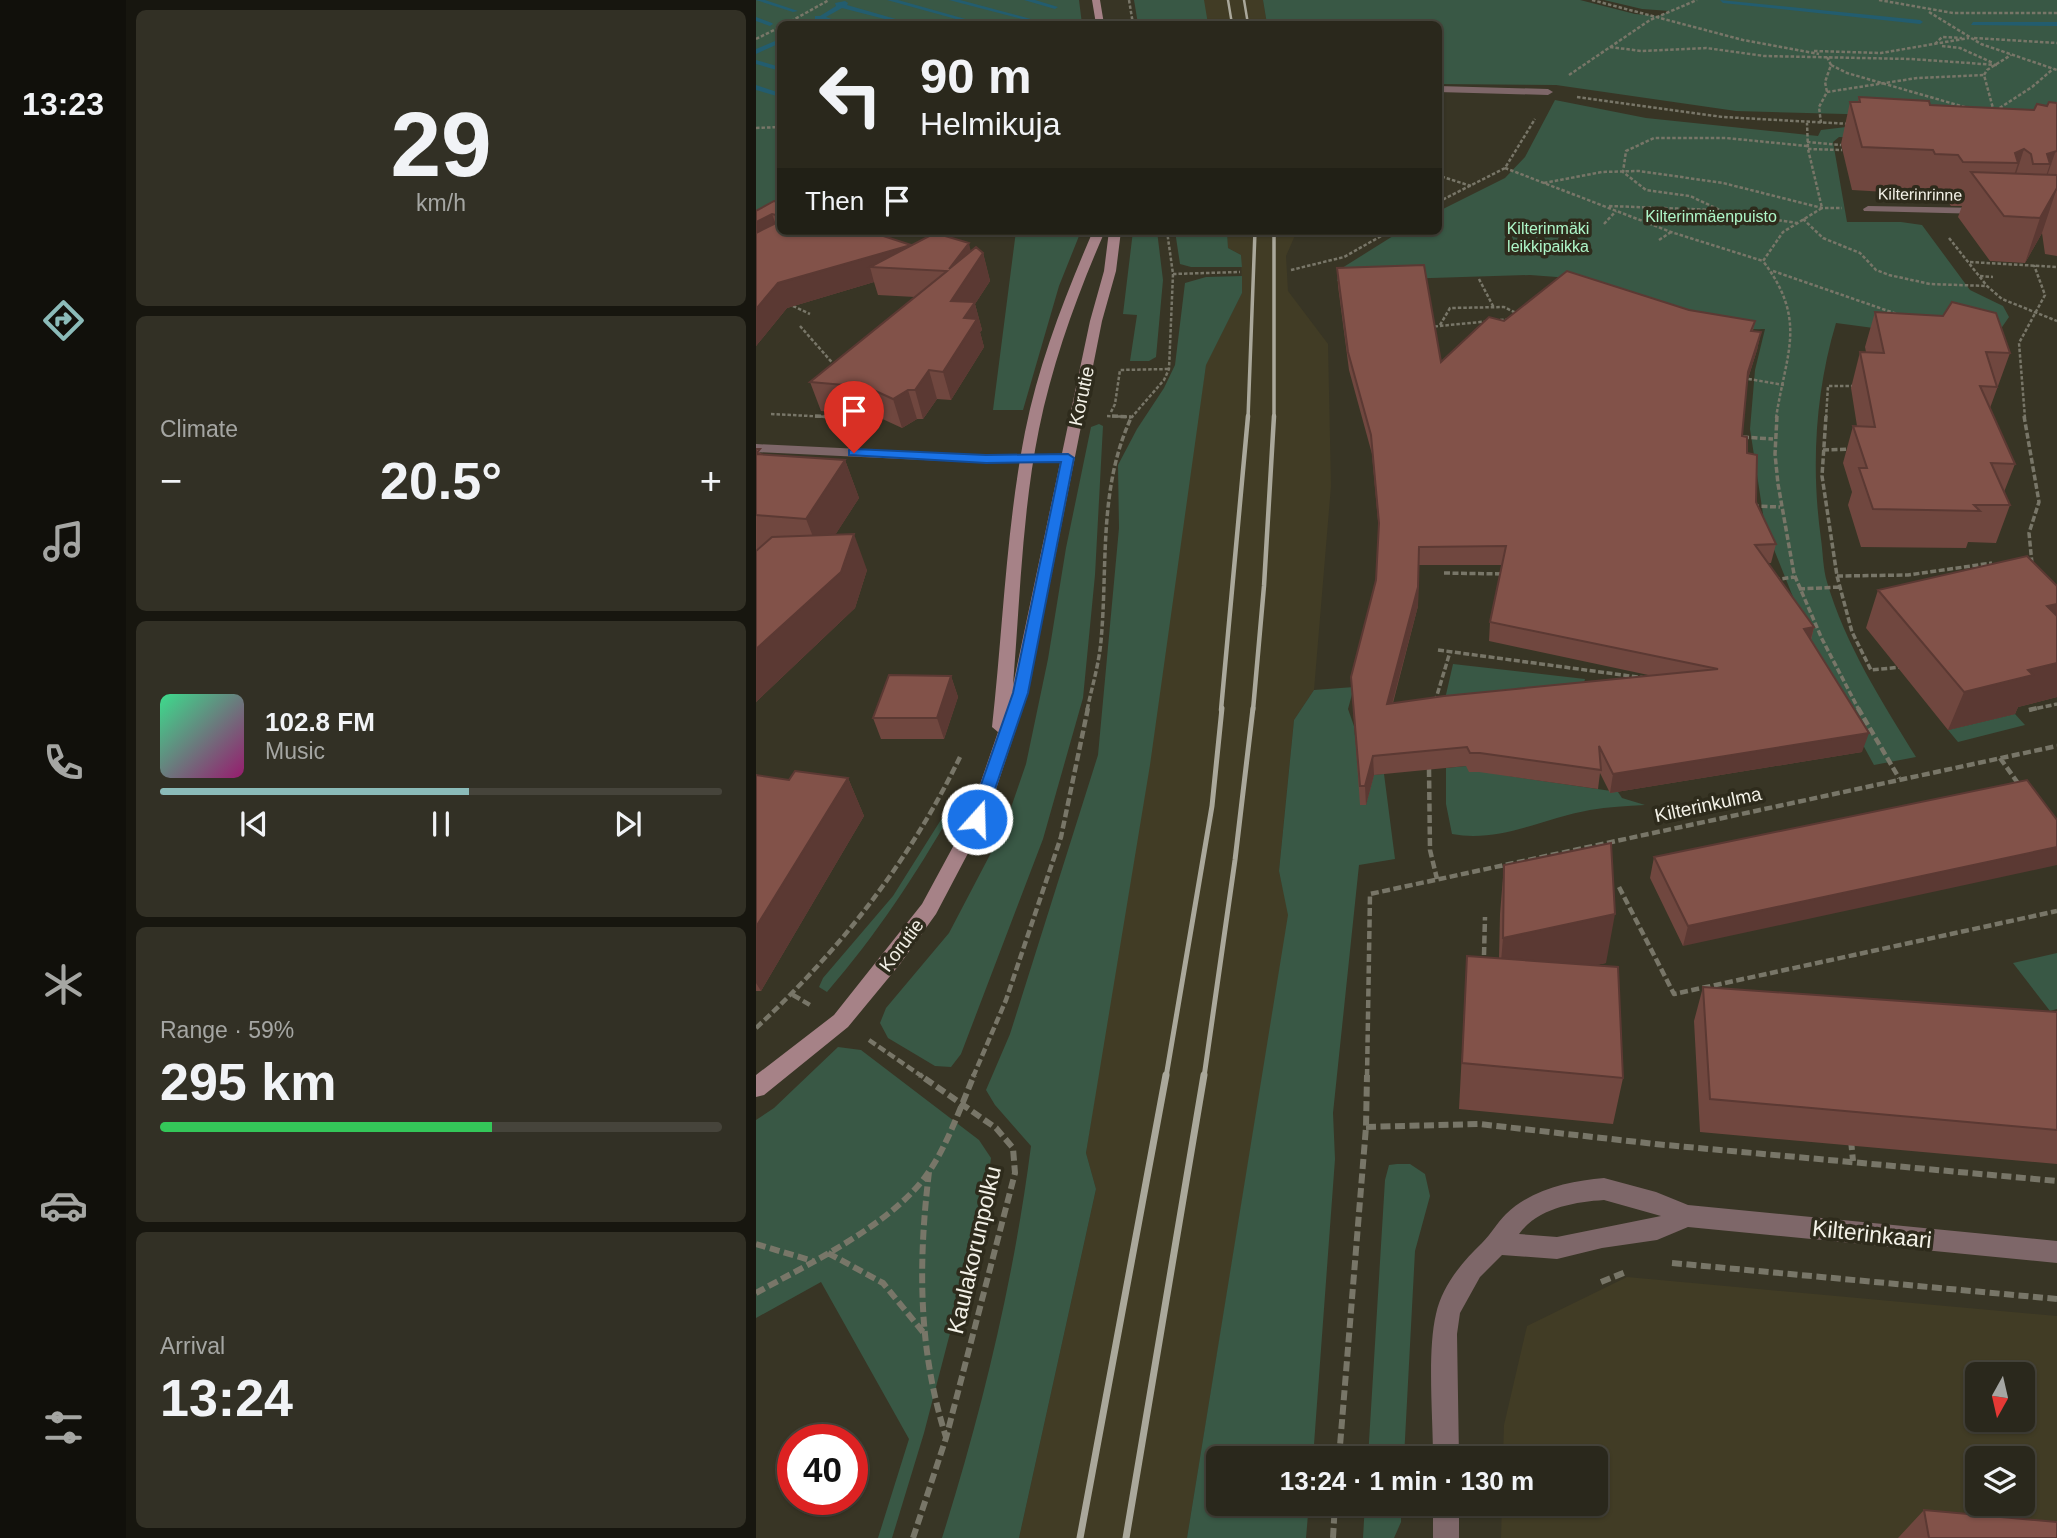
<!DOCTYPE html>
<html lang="en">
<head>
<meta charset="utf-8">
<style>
	body { margin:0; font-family:Helvetica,sans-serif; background:#323025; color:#f1f3f6; height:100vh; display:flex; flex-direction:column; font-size:26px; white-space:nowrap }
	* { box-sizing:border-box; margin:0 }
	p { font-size:23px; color:#a5a6a3 }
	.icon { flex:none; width:38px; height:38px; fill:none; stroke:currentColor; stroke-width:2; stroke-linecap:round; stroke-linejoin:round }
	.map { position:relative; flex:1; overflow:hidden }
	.drawer { display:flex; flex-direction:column; gap:10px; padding:10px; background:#17160f; width:630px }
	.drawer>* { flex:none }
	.hud { position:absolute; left:21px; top:21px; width:665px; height:214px; border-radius:10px; box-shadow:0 2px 5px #0004,0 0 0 2px #46443b; background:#2a281c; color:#f1f3f6; overflow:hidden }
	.needle { width:46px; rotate:188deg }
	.fabs { position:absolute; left:1209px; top:1362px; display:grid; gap:14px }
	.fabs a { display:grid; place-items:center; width:70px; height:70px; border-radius:10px; background:#2a281c; box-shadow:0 2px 5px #0004,0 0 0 2px #46443b; font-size:35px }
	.speed { position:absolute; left:21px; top:1424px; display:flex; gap:14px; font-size:35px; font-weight:700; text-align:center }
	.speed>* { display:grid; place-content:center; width:91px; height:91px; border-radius:50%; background:#2a281c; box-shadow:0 2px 5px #0004,0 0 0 2px #46443b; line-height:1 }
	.speed .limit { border:10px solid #d22; background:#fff; color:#111 }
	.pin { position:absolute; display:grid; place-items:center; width:60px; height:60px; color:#fff; margin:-72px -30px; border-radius:50% 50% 50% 0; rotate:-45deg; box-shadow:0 0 7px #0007 }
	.pin .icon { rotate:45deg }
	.me { position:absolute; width:77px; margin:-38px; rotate:20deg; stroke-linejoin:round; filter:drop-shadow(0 0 5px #0008) }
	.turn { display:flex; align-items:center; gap:24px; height:147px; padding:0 28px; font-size:32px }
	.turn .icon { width:91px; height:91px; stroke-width:2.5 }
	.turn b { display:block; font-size:49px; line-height:60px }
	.then { display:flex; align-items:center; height:66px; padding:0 28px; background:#0003; gap:14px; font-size:26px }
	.big { font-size:52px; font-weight:600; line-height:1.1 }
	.drawer .tile { flex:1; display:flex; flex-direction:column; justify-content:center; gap:10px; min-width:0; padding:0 24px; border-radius:10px; background:#323025 }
	.drawer .dial { align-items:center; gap:0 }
	.dial b { font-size:91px; line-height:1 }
	.song { display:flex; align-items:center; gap:21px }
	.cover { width:84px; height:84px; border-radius:10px; background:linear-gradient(135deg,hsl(150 70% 55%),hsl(320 70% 35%)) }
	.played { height:7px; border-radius:4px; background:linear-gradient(90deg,#8bbbb9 55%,#46443b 55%) }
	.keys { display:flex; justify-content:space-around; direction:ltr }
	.heat { display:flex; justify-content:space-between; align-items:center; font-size:38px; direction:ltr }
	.charge { height:10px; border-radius:5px; background:linear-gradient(90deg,#34c759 59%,#46443b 0) }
	.trip { position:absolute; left:450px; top:1446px; width:402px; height:70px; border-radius:10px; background:#2a281c; box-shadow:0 2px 5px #0004,0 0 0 2px #46443b; font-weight:600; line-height:70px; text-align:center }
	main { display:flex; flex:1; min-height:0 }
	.tabs { display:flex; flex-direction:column; width:126px; justify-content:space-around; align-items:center; background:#11100b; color:#a5a6a3 }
	.tabs .icon { width:49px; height:49px }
	.tabs .current { color:#8bbbb9 }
	.tabs b { font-size:32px; color:#f1f3f6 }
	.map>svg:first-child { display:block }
	.built { fill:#413c25; fill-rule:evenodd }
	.green { fill:#395845 }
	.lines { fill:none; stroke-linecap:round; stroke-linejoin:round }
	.stream { fill:#235d6f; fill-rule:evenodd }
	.path-far3 { stroke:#787668; stroke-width:2.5; stroke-dasharray:3.5 2; stroke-linecap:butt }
	.path-far2 { stroke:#787668; stroke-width:3.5; stroke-dasharray:6 2.5; stroke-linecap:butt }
	.path-far1 { stroke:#787668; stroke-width:4.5; stroke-dasharray:8 3.5; stroke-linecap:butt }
	.path { stroke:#787668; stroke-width:6; stroke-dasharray:10 4.5; stroke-linecap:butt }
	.lane { fill:#7e6769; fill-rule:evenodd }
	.street { fill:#7e6769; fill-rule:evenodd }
	.secondary { fill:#a68287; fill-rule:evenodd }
	.rail-far4 { stroke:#aaa89b; stroke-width:2.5 }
	.rail-far3 { stroke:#aaa89b; stroke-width:3.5 }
	.rail-far2 { stroke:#aaa89b; stroke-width:4.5 }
	.rail-far1 { stroke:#aaa89b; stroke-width:5 }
	.rail { stroke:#aaa89b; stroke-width:7 }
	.wall { fill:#70473f; fill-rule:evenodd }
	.shaded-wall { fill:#5b3933 }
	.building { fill:#825249; stroke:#5b3933; stroke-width:2; fill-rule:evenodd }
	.route { fill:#1a73e8; stroke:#114b97; stroke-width:2 }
	.labels { text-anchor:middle; stroke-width:7; stroke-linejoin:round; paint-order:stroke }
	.far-street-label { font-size:16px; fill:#f3f1e7; stroke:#2e2b1c }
	.far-park-label { font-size:16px; fill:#aef6c8; stroke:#2e2b1c }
	.street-label { font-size:19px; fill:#f3f1e7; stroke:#2e2b1c }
	.near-street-label { font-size:23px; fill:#f3f1e7; stroke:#2e2b1c }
</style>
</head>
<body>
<main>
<nav class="tabs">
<b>13:23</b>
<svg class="icon current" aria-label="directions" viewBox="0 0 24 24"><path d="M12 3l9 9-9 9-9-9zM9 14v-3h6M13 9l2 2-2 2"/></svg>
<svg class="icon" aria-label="music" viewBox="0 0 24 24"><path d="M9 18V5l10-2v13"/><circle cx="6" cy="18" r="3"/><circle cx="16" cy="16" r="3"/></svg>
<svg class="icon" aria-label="phone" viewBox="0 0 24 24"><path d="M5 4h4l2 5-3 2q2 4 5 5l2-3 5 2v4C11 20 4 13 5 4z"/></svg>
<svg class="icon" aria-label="climate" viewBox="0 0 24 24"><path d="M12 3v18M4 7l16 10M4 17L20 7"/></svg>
<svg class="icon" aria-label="car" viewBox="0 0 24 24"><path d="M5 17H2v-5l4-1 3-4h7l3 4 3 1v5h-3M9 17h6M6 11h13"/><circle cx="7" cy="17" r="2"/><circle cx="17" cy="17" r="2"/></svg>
<svg class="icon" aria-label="filters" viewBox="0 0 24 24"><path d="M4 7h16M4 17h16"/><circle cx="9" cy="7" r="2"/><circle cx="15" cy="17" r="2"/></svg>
</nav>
<section class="drawer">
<div class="tile dial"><b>29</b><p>km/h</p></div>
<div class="tile"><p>Climate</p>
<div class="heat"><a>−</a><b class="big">20.5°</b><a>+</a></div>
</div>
<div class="tile">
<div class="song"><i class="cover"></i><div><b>102.8 FM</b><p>Music</p></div></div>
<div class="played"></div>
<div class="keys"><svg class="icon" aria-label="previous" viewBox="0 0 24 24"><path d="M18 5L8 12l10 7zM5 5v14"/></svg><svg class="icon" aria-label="pause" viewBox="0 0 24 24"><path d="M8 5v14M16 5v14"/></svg><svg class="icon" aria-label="next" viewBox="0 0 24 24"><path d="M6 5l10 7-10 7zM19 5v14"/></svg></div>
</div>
<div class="tile"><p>Range · 59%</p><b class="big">295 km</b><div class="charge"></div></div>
<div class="tile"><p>Arrival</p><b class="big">13:24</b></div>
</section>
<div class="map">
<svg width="1301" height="1538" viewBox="0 0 1301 1538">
	<rect width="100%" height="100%" fill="#383525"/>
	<path class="built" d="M439,0H507L511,24H444Z
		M471,231H541L530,256L532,291L572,344L575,486L558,690L538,720L523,871L533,915L431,1538H263L340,1189L330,1153L450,364L486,293L485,255L472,248Z
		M871,1277L1301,1316V1538H745L746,1503H840V1458H747L748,1425L771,1326ZM1222,1374H1267V1419H1222ZM1222,1458H1267V1503H1222Z"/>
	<path class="green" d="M0,0H323L326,24H24V222L0,235Z
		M378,0H448L452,24H382Z
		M507,0H824L879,14L902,16L914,11L886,9L848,0H1301V124L1203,117L980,111L800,85L683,84L682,24H511Z
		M799,100L890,118L1062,136L1065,130L1090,127L1159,140L1083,137L1077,142L1091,222H1145L1166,225L1214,290L1247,306L1253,317L1244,330L1140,331L1080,323C1059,393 1055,468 1065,539C1067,553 1067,569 1071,582C1089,644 1126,702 1160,757L1118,765L1067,672L1009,527L994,429L999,370L1009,329C990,330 965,326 948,319C937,314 936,309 923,310L814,278L774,275L581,281L586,268L645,231H682L683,211L749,178L769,157Z
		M260,231H325L303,286L267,410H237Z
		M377,231H401L407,280L400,357L393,361H374L381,315L367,314Z
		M419,231H471L472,248L485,255L486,267H435L424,264Z
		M486,276V293L450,365L394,765L330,1153L340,1189L263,1538H186C226,1411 258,1279 275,1146L239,1105L230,1090L254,1034L342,755L363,528L362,465L381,429L408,388L419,365L429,283L450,277Z
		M343,424L347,426L339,575L327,698L287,839L205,1054L195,1067L179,1066L132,1038L124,1023L130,1008L193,933L248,828L270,764L292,659L310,548L335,427Z
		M697,664L829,679L827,687L760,688L761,697L689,699Z
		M598,687L592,709L598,726L603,776L628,774L639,859L603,865L577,1113L579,1159L557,1458H462V1503H553L550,1538H431L532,915L523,871L538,720L558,690Z
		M1259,714L1269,725L1202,742L1192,730Z
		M710,766L751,769L753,776L862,792L866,798L889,805C871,806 852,807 834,810C788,818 744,843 696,834L690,804V768Z
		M193,807L197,810C159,876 121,934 71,992L63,987L67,978L137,896Z
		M1301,953V1009L1294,1011L1257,963Z
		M82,1047L105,1050L223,1140L235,1158L230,1195L168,1433L136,1538H122L153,1439L65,1282L0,1318V1120L18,1108Z
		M641,1164H654L669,1174L674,1196L659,1251L648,1458H612L629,1180L633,1165Z
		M609,1503H645V1522L638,1538H607Z"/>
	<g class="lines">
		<path class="stream" d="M0,0H9L42,11L37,12Z
			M131,0H142L227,24H218Z
			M193,0H204L294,24H285Z
			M268,0H279L302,7L299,9Z
			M964,0L1164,20L1167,22L1164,24L967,3Z
			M89,1L92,3L91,5L157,24H148L86,8L70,17L90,24L66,20L59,24H52L59,19V16H64L80,6L79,3Z
			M0,17L16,23L17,24L14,26L0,21Z
			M1217,22H1301V26L1215,25Z
			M24,39V43L0,54V49Z
			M0,60L24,67V71L0,64Z
			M0,85L24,93V97L0,90Z"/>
		<path class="path-far3" d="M373,0L377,24
			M836,0L987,40L1063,54
			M1123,0L1197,13H1301
			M1173,12L1225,44L1301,70
			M30,24L73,0
			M1218,38L1301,43
			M0,39L24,27
			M1179,44L1186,37L1206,38
			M1186,46L1204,48L1237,63
			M854,47L885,51L950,48L1008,56L1155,59L1241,65
			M1058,51L1125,53L1213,38
			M1071,57L1075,65L1069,82L1071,92
			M1075,65L1091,73L1212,108
			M813,75L894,20L941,0
			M821,97L967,117L1094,124
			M1239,111L1276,87L1297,69
			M1238,112L1228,75L1231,70L1255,55
			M1065,123L1063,107L1071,92L1161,78L1228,75
			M0,128L24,127
			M1051,142L1085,145
			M1052,149L1086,150
			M749,168L915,232L1007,261
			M682,172L687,177L715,186
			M788,183L846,172L883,171L967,183L1066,208H1086
			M682,202L749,168L779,119
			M853,206L959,210
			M968,212L934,196L890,190L867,172L870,151L898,138H970L1051,146
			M968,212L1041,223
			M1047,219L1067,238L1104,253L1120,270L1133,275L1174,284L1231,286
			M848,224L860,211
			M1193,238L1231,286L1246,299L1301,321
			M903,240L915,232
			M1214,262L1301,267
			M535,270L588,257L634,231
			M1017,271L1144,315
			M417,274L484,272
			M1224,276L1237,277
			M723,279L738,308
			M37,306L54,314
			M684,325L694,308L748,307L764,315
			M44,326L80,367
			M673,327L755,319
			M987,378L1028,385
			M355,412L359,404L364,370L413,369
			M15,414L94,418
			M351,416L375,417
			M375,418L408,380L413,369L417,274L411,231
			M1020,418C1030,352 1052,321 1007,261L1027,232L1066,208L1052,149L1051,123
			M1070,418L1072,386H1101
			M1269,418L1263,343L1289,295L1278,265"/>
		<path class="path-far2" d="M59,416L115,419
			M356,416L375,417
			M1021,416L1019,454L1022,484L1038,574L1066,639L1103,710
			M1070,416L1066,476L1081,576L1096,632L1115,670L1146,667
			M1268,416L1283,502L1273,533L1276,564
			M987,437L1017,439
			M1067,450L1095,449
			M997,506L1024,507
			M688,573L747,574
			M1081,576L1152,575L1236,563
			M1018,580L1038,577
			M1043,589L1084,587
			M682,650L889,678
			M679,702L694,652
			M331,710C336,687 343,664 345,641C352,565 342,487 376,416
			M1273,710L1301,704"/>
		<path class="path-far1" d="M1102,708L1143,778
			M1273,710L1281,708
			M1244,758L1264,786
			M673,769L674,850L681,879
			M863,887L918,994L1301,911
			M728,955L729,917
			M37,995L54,1005
			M0,1028C85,949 153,862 204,757
			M113,1040L167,1077
			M217,1077L250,1000L305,837L332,708
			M611,1077L614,894L1301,746"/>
		<path class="path" d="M610,1127L723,1124L899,1144L1301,1181
			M1095,1140L1097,1161
			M173,1172C162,1263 162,1349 190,1437
			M0,1244L57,1261
			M72,1253L127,1283L167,1332
			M916,1263L1301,1299
			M845,1282L870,1272
			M0,1293C54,1263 137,1224 172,1173C191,1146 205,1106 218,1075
			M583,1458L610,1127L611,1075
			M157,1538L190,1438L259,1173L257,1148L240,1128L164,1075
			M577,1538L579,1503"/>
		<path class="lane" d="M682,86L792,89L797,92L792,95L682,92Z"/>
		<path class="street" d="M1112,206L1228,208L1233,211L1228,214L1108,211L1107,209Z
			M0,444L230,455L312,454L319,458L312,462L230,463L0,452Z
			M848,1178L900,1192L932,1205L1301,1241V1263L932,1227L901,1240L846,1248L801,1259L746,1255L724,1277L704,1313L701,1334L703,1458H677C677,1417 671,1352 680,1314C686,1286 706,1262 726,1243C735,1234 741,1223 750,1214C776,1189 814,1181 848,1178ZM848,1200L905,1216L801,1237L763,1234C782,1208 818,1202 848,1200Z
			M677,1503H703V1538H677Z"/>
		<path class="secondary" d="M336,0H344L348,24H340Z
			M337,231H349C321,295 297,361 283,429C266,513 264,600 257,685L334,321L348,271L353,231H365L360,271L346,321L272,693L230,819L180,914L144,964L92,1027L8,1095L0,1097V1075L78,1015L166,904L212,819L242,732L236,727C247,629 250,529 269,432C283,362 309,296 337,231Z"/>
		<path class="rail-far4" d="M472,0L476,24
			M488,0L492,24"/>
		<path class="rail-far3" d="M492,418L499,231
			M518,418V231"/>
		<path class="rail-far2" d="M465,710L492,416
			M497,710L508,586L518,416"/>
		<path class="rail-far1" d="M410,1077L456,806L466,708
			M448,1077L479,860L497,708"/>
		<path class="rail" d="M324,1538L410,1075
			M370,1538L448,1075"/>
	</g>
	<path class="wall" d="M1103,97L1174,105L1278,110L1301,103V256L1289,254L1286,233L1269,263L1234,261L1202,217L1206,206H1195L1190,199L1167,198L1165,194L1096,190L1085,144L1094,102H1102Z
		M24,203V231L227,253L234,281L219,304L226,330L224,332L228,347L195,400L181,399L167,419H161L146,428L120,416L65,411L54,382L159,297L122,295L118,282L31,308L0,346V211Z
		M581,268L685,362L748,321L933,310L999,321L997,331L1005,332L1001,350L991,382L986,436L1000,502L1020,544L1015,563H1012L1058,627L1055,641L1106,752L854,793L844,773L842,789L723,772H713L710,766L618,775L610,805H604L595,677L620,580L623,532L616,454L593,370L582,286ZM663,565H746L734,622L733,641L897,676L637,703L662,606Z
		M1119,312L1254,353L1234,408L1259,464L1248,492L1254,505L1240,543L1212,542L1210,548L1105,547L1092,505L1096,492L1087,463L1097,426H1101L1095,388L1104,352H1110L1109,347Z
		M0,449L7,455L89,460L103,498L79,535L111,570L99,608L0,702Z
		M1301,586V697L1262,707L1259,714L1192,730L1110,628L1122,590Z
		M195,676L202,697L188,739H125L117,718Z
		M0,775L33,780L92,778L108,816L5,991H0Z
		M1087,819L927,946L894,878L898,857Z
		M748,865L850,963L839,965L867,1078L857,1124L703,1109L711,956L743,959L744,914Z
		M947,987L1301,1012V1164L944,1132L938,1021Z
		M1168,1510L1301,1538H1142Z"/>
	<path class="shaded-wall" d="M1268,149L1254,193L1252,194L1262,163L1259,153Z
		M1300,150L1285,194H1284L1294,164L1291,154Z
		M1301,188L1286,233L1269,263L1284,218Z
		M16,214L25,238L0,250V222Z
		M213,243L218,266L227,253L234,281L219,304L226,330L224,332L228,347L195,400L187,372L195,301L193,269Z
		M155,245L161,269L114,267L118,282L31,308L0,346V309L22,283Z
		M1005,332L1001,350L988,391L992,372Z
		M173,370L181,399L167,419L159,390Z
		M152,390L161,419L146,428L137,399Z
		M89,460L103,498L65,557L50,519Z
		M98,534L111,570L99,608L0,702V649Z
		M663,547L662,606L631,723V704Z
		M1301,604V632L1291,606Z
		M1058,627L1053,646L1048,629Z
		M1301,663V697L1262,707L1259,714L1192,730L1208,692L1272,670Z
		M195,676L202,697L188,739L181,718Z
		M1113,733L1106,752L854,793L857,774Z
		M617,756L618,775L610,805L609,786Z
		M92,778L108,816L5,991L0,983V927Z
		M1301,847V865L927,946L932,926Z
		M859,914L850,963L743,986L747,938Z"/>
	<path class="building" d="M1103,97L1173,101L1174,105L1278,110L1281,104L1291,106L1293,102L1301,103V151L1291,154L1294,164H1277L1275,154L1268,149L1259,153L1262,163L1207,162L1202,155L1179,154L1177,150L1106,147L1094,102H1104Z
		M1215,172L1301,175V188L1284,218L1248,216Z
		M18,201L24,203V216L16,214L0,222V211Z
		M24,221V231H112L155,245L22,283L0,309V233Z
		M179,233L213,243L193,269L220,247L227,253L195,301L219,302L208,318L221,319L187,372L173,370L159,390H152L137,399L111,387L54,382L191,271L114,267Z
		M668,265L685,362L733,317L748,321L811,271L933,310L999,321L995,331L1005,332L992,372L986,436L991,437V453L1001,455L1000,502L1020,544L999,545L1058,627L1048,629L1113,733L857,774L843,746L845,770L724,753H714L711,747L617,756L609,786H604L595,677L620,580L623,523L615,435L592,352L581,268ZM750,546L734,622L962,669L688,696L631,704L662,587L663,547Z
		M1196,302L1240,313L1254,353L1230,352L1241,387L1224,386L1259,464L1235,463L1254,505H1218L1224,511L1117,509L1103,468H1111L1097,426L1119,427L1104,352L1128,353L1119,312L1187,316Z
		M0,449H4L0,454L89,460L50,519L0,515Z
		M98,534L85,572L0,649V551L16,537Z
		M1271,556L1301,586V604L1291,606L1301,616V663L1272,670L1277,675L1208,692L1122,590Z
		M133,675L195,676L181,718H117Z
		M39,771L92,778L0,927V775L33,780Z
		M1271,780L1301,820V847L932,926L898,857Z
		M855,843L859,914L747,938L748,865Z
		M711,956L862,967L867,1078L706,1063Z
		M947,987L1301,1012V1130L954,1099Z
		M1168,1510L1301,1522V1538H1173Z"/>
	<path class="route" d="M98,449L230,455L312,454L318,458L272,693L227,824L221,825L213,819L257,693L305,462L230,463L93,455V450Z"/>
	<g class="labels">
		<g class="far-street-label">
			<text transform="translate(1164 194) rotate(1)" y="6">Kilterinrinne</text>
		</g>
		<g class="far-park-label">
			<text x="955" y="222">Kilterinmäenpuisto</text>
			<text x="792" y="234">Kilterinmäki<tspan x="792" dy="18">leikkipaikka</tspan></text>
		</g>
		<g class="street-label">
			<text transform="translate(325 396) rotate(-78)" y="7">Korutie</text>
			<text transform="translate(952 804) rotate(-12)" y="7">Kilterinkulma</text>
			<text transform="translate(145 945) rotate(-53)" y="7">Korutie</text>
		</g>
		<g class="near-street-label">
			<text transform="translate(1116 1234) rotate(6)" y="8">Kilterinkaari</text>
			<text transform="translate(218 1250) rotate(-77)" y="8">Kaulakorunpolku</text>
		</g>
	</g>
</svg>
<div class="fabs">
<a><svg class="needle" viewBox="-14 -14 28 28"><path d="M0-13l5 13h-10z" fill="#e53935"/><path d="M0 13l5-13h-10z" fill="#a5a6a3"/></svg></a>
<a><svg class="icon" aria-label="layers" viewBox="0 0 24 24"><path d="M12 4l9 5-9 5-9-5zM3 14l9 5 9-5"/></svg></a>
</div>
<div class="speed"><div class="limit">40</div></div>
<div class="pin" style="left:98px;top:453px;background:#d93025"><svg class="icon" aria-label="arrive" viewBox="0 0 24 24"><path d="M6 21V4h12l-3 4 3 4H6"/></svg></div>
<svg class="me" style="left:221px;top:819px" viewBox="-20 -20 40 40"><circle r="17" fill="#1a73e8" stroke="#fff" stroke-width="3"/><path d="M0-11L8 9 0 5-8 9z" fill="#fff"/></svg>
<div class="trip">13:24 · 1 min · 130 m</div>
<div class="hud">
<div class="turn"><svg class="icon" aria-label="left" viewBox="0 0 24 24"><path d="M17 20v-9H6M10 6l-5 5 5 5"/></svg><div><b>90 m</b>Helmikuja</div></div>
<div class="then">Then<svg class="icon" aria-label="arrive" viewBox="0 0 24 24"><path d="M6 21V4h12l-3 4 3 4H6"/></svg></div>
</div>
</div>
</main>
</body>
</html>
